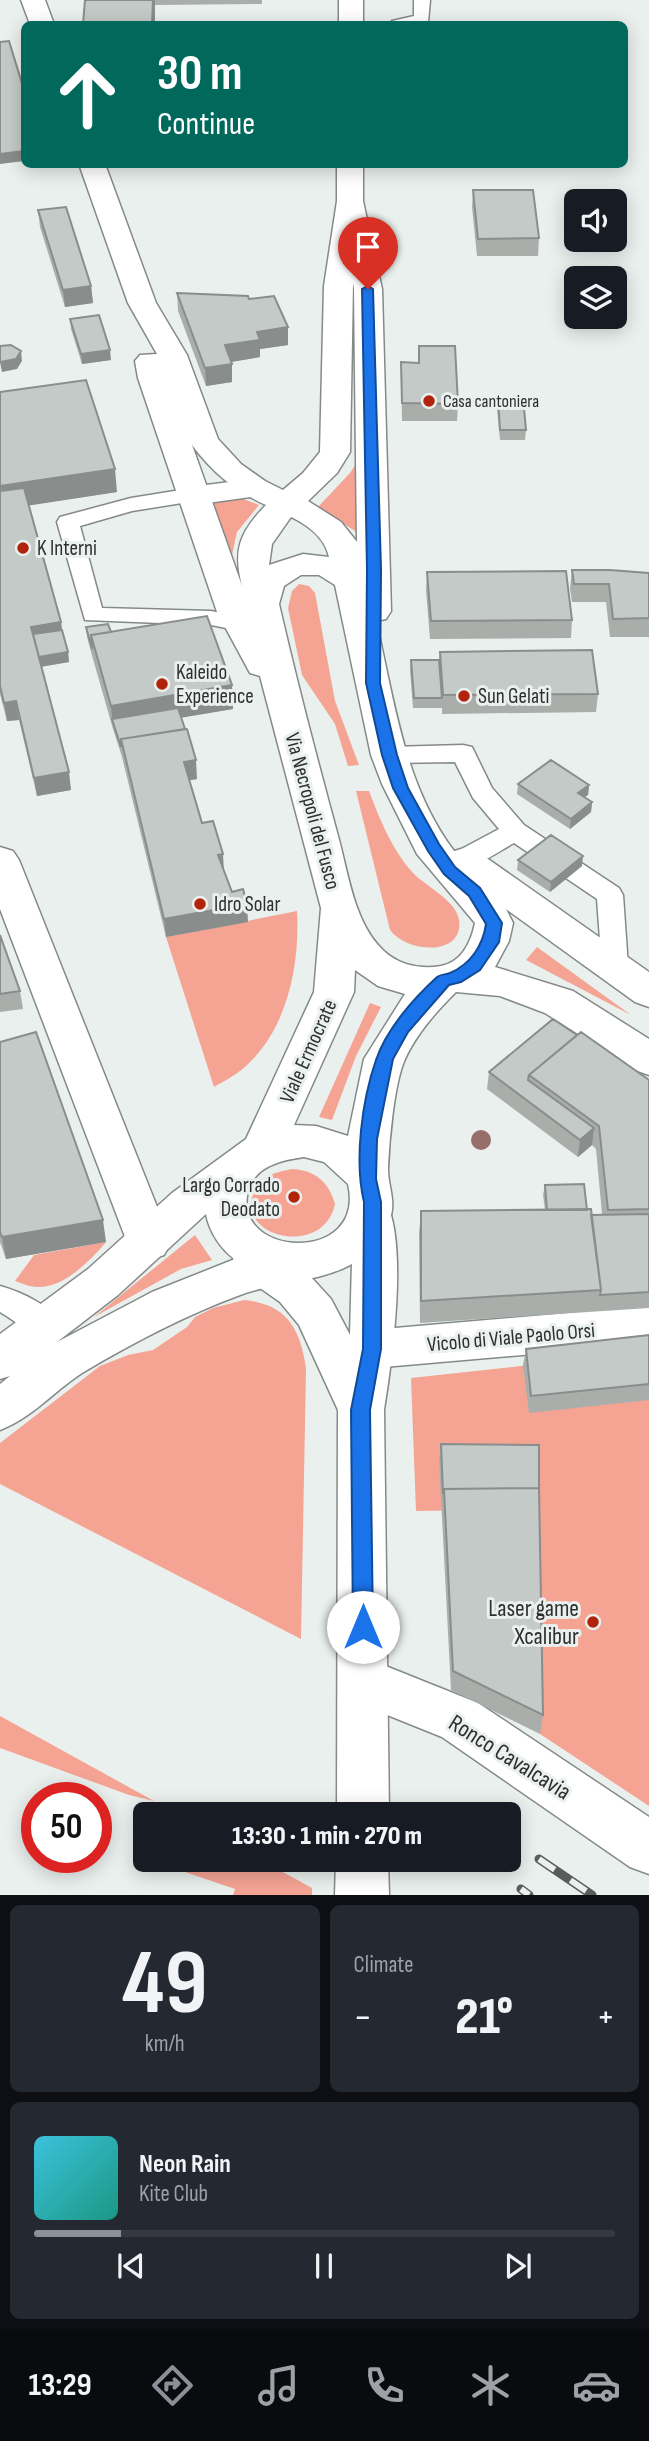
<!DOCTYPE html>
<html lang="en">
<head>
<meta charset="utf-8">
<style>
	body { margin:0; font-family:"Sofia Sans Condensed",sans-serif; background:#242831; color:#f1f3f6; height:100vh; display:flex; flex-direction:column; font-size:26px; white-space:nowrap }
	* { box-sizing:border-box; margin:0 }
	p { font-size:23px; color:#9ea1a6 }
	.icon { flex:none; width:38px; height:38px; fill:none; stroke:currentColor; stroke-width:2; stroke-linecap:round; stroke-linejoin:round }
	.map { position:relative; height:1895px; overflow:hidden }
	.details { display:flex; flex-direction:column; gap:10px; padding:10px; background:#0d0f14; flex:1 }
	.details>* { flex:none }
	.hud { position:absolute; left:21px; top:21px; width:607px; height:147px; border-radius:10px; box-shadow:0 4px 18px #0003; background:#00695c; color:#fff; overflow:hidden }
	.controls { position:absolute; left:564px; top:189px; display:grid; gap:14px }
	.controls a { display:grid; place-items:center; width:63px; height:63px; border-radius:10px; background:#171b24; box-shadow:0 4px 18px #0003; font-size:35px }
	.speed { position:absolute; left:21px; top:1782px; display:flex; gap:14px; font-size:35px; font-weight:700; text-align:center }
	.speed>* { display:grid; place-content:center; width:91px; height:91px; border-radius:50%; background:#171b24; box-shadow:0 4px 18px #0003; line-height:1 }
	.speed .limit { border:10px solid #d22; background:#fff; color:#111 }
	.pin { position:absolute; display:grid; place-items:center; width:60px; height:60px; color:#fff; margin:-72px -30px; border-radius:50% 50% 50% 0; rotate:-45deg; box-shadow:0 0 7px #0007 }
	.pin .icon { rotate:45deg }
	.me { position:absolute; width:77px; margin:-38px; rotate:0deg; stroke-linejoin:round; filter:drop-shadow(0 0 5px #0008) }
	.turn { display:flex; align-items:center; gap:24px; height:147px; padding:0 21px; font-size:32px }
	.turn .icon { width:91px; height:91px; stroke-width:2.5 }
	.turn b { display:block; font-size:49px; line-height:60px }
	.big { font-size:52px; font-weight:800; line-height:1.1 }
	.details .tile { flex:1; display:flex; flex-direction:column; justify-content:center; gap:10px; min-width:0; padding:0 24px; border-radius:10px; background:#242831 }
	.details .dial { align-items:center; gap:0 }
	.dial b { font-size:91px; line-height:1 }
	.song { display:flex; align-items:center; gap:21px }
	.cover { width:84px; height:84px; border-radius:10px; background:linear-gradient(135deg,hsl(190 70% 55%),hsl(170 70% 35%)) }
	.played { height:7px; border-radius:4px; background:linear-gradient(90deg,#8c9099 15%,#363941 15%) }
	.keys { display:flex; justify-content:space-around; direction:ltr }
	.heat { display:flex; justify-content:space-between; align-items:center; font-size:38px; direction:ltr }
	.details .tiles { flex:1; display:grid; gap:10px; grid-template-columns:1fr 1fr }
	.tile:last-child { grid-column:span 2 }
	.trip { position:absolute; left:133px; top:1802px; width:388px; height:70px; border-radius:10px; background:#171b24; box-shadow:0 4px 18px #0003; font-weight:800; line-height:70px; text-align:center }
	.tabs { display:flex; height:112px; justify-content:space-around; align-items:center; background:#090b0e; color:#9ea1a6 }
	.tabs .icon { width:49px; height:49px }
	.tabs .on { color:#8c9099 }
	.tabs b { font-size:32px; color:#f1f3f6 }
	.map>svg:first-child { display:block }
	.green { fill:#f5a494 }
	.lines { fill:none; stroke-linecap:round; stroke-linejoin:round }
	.service-casing { stroke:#848a87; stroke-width:3 }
	.minor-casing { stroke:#848a87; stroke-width:3 }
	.secondary-casing { stroke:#848a87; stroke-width:3 }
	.primary-casing { stroke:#848a87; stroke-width:3 }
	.service { fill:#fff; fill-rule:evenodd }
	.minor { fill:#fff; fill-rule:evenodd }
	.secondary { fill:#fff; fill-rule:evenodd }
	.primary { fill:#fff; fill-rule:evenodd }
	.rail-casing { stroke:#595c5b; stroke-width:9 }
	.rail { stroke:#eaf0ee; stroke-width:6; stroke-dasharray:19; stroke-linecap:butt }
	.tree { fill:#986e6b }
	.wall { fill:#a9aeab }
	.shaded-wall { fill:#898d8b }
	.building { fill:#c4cac7; stroke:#898d8b; stroke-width:2 }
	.route { fill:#1a73e8; stroke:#114b97; stroke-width:2 }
	.poi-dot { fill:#b1230b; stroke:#eaf0ee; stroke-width:2.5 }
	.labels { text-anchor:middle; stroke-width:6; stroke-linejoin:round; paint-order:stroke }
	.far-poi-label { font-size:18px; fill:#2e302f; stroke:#eaf0ee; text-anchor:start }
	.poi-label { font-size:21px; fill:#2e302f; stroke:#eaf0ee; text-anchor:start }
	.street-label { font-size:21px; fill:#2e302f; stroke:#eaf0ee }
	.near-poi-label { font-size:24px; fill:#2e302f; stroke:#eaf0ee; text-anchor:end }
	.near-street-label { font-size:24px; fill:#2e302f; stroke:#eaf0ee }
</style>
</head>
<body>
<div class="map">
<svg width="649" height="1895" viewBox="0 0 649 1895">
	<rect width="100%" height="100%" fill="#eaf0ee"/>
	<path class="green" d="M361,456L360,546L355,531L318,507L350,473Z
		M238,497L259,505L237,532L230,564L209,501Z
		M299,584L309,586L315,593L335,701L359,765L348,766L335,724L302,675L288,608L292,591Z
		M356,791H369C380,820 393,852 415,875C428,887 457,902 459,920C464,956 408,954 390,930Z
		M297,911C300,963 288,1025 250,1062C240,1073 226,1080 214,1087L166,937Z
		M537,947L631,1015L526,960Z
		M370,1003L381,1007L356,1056L332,1120L319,1117Z
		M292,1169C315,1170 329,1182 335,1204C323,1260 231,1236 255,1190C262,1175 277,1172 292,1169Z
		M195,1235L212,1260L181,1269L94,1317Z
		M106,1242C90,1261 64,1288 37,1287C30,1287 21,1283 15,1281L34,1255Z
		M244,1300C286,1304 300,1327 306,1368L301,1639L0,1484V1443L100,1366L128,1355L153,1350L187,1327L195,1317L213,1308Z
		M649,1352V1806L540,1734L536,1509L416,1511L411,1378Z
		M0,1716L154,1801L129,1795L0,1748Z
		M185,1860H261L312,1888V1895H233L235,1889L182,1871Z"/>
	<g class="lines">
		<defs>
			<path id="service" d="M414,0H430L428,22L390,24L392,21L414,16Z
				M193,488L201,490L204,495L201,500L132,511L80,526L102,608L211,611L249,619L252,624L249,629L241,631L211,625L85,620L57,522L60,517L131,498Z
				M463,745L472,747L492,788L524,825L619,888L623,895L628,967L624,974L615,977L606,974L602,967L597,899L514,843C497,852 474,871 454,865L450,859L454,853L499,829L473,798L455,762L389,763L380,761L377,755L380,749L389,747Z
				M0,1286C21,1292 51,1305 61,1325L57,1334C36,1342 18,1322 0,1312Z"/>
			<path id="minor" d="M254,479L265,481L270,488L265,495L193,505L182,502L177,495L182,488Z
				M0,847L13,851L19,860L171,1242L164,1255L149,1260L134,1255L127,1242L0,909Z
				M649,1306V1344L372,1368L356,1363L350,1349L356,1335L372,1330Z
				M363,1657L478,1703L649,1817V1874L630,1867L442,1737L345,1698L338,1681L345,1664Z"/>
			<path id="secondary" d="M371,1196L386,1202C408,1245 392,1361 384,1410L389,1815H337L338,1410L299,1325L280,1302L253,1283L235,1262L228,1249L235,1236L250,1231L265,1236L283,1257L310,1276L331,1299L350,1335L352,1262L350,1214L356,1202Z
				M336,1860H388L389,1895H335Z"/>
			<path id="primary" d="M21,0H45L54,24H30Z
				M339,0H363V24H339Z
				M79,164H105L156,303L187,355L218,439L241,464L265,481L283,490L303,473L320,452L324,286L337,201V164H363V201L382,289L391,611L386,619L376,621C394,699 404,785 454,851L465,848L478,852L649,972V1007L635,1002L506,909L513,923L509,941L495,967L573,991L649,1039V1075L635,1070L545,1013L500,996L456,992C436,1012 417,1033 405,1059C394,1083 389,1143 388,1169C388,1188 397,1202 389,1221C361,1287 296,1274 240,1295C186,1315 132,1343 82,1373C54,1391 32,1418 0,1430V1384L10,1376L0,1379V1334L88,1269L172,1193L246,1139L314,992L321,908L260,676L250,673L217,612L138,378L135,361L140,355L157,354L128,303ZM353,283L354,289L357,542L341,522L308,501L337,473L350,452ZM192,445C213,473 235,491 266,505C239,533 233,550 242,586ZM291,517C308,525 325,538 329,557L303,554L269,565L272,544ZM301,575H319L335,585L371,755L382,784L417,854L475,923C471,942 462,962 441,966C417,970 394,964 378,945C353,916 348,872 338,836C317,759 297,682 279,604L284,586ZM355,970L378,986L405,994L364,1059L348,1136L316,1126L294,1125L354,992ZM304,1157L324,1162L348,1184C367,1265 231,1258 248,1191C255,1166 282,1160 304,1157ZM206,1214C209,1231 221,1250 235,1259L152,1292L57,1342L118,1295Z"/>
		</defs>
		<use href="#service" class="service-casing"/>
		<use href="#minor" class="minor-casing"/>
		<use href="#secondary" class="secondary-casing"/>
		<use href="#primary" class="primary-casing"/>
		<use href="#service" class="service"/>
		<use href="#minor" class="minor"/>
		<use href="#secondary" class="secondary"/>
		<use href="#primary" class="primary"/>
		<defs>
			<path id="rail" d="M539,1859L592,1895
				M521,1889L529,1895"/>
		</defs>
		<use href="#rail" class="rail-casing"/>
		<use href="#rail" class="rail"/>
	</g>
	<circle class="tree" cx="481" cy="1140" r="10"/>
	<path class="wall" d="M85,0H262V4L155,5V11Z
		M473,190L539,238L538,256H477L472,207Z
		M38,210L91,286L93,303L65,307L40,227Z
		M177,293L249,299L288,345L260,349V357L231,362L232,382L206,386L178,311Z
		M70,319L111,360L82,364L71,329Z
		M419,346L458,404L457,421H402L401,362L418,363Z
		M0,392L117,492L29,505L61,622L62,630L68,652L69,662L41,667L71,790L37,796L19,720L7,721L0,694Z
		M498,398L526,430L525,440H500L497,408Z
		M572,570L649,573V637H610L606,602H572L570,588Z
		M427,572L572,620L571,638L430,639L426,590Z
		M86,627L111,632L232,685L233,709L181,717L197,779L189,780L202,823L224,871L232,892L248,922L166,937L122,757L113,729L93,659L87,637Z
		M440,652L598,694L596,712L442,714V708H413L410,670L411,660H439Z
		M518,784L589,785L588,795L584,797L592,802L591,812L570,829L517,794Z
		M518,860L582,866L550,892L517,870Z
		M0,935L20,991L23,1009L0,1012Z
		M577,1035L649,1080V1308L420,1323L419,1233L421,1211L545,1210L543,1195L545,1185L587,1210L591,1215L602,1214L596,1149L592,1145L578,1157L487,1089L489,1072Z
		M0,1042L106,1242L6,1259L0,1242Z
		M649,1335V1400L529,1413L523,1365L526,1349Z
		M441,1444L539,1488L543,1715L540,1734L451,1690L439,1460Z"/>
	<path class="shaded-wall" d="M153,0H155V24H152Z
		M24,151V161L0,164V154Z
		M91,286L93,303L65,307L63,290Z
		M288,327V345L260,349V357L225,363V345L257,332Z
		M110,350L111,360L82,364L81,354Z
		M21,351L22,361L17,369L2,372L0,362Z
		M232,364V382L206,386L205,368Z
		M115,469L117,492L0,510V486Z
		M61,622L63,640L35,644L31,627Z
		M68,652L69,662L39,667L38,657Z
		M232,685L233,709L115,729L112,719L111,706Z
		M16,701L19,720L7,721L4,703Z
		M196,760L197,779L185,781L184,762Z
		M69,772L71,790L37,796L34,778Z
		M589,785L588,795L576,803L578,793Z
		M592,802L591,812L570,829L571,819Z
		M223,854L224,872L218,855Z
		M583,856L582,866L550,892L551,882Z
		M247,904L248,922L166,937L164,919Z
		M594,1128L592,1145L578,1157L580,1140Z
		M103,1220L106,1242L6,1259L2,1237Z"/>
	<path class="building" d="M85,0H153L152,24H83Z
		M9,41L24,90V151L0,154V42Z
		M473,190H533L539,238L478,239Z
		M66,207L91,286L63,290L38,210Z
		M177,293L248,296L249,299L274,296L288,327L257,332L260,340L225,345L232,364L205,368Z
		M99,315L110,350L81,354L70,319Z
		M11,345L21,351L16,359L0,362V346Z
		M419,346H455L458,404L402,403L401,362L419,363Z
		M86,380L115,469L0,486V392Z
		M498,398H523L526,430H500Z
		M24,488L61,622L31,627L69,772L34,778L16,701L4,703L0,686V491Z
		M572,570H610L649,573V618L613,619L609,584H574Z
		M566,571L572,620L431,621L427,572Z
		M207,616L232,685L111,706L91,635Z
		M108,624L111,632L91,635L92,649L86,627Z
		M62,630L68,652L39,657L33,634Z
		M592,650L598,694L443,695L440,652Z
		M411,660H439L442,698H414Z
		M178,708L185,729L121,739V747L112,719Z
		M187,729L196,760L184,762L202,823L213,821L223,854L218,855L232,892L243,889L247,904L164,919L121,739Z
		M551,760L589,785L578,793L592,802L571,819L518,784Z
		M551,835L583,856L551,882L518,860Z
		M0,935L20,991L0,994Z
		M553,1019L577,1035L529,1075L528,1080L594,1128L580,1140L489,1072Z
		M36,1032L103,1220L2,1237L0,1232V1042Z
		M581,1032L649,1080V1209L608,1210L599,1126L529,1075Z
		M584,1184L587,1210H547L545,1185Z
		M591,1209L601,1290L421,1301V1211Z
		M649,1214V1292L600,1295L601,1290L591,1215Z
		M649,1335V1384L531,1396L526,1349Z
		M441,1444L539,1445V1488L444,1489L443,1494Z
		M539,1488L543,1715L453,1671L444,1489Z"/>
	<path class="route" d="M368,286L373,289L381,570L380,683L397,755L408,788L439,844L455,867L480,888L502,923L499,942L480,970L461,982L449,985L408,1032L393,1059L377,1139L376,1179L381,1202V1349L370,1410L373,1627L370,1633L363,1636L356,1633L353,1627L351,1410L363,1349L364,1202C354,1161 362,1100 376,1060C386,1030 413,999 436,978C440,974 445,975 450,973C471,964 483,945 486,924L469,896L444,874L428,851L393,788L382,755L366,683L367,570L362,289Z"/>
	<g class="poi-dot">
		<circle cx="429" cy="401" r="7"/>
		<circle cx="23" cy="548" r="7"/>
		<circle cx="162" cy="684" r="7"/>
		<circle cx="464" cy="696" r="7"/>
		<circle cx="200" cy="904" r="7"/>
		<circle cx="294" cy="1197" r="7"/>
		<circle cx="593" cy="1622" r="7"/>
	</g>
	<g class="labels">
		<g class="far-poi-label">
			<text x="443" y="407">Casa cantoniera</text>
		</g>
		<g class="poi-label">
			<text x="37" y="555">K Interni</text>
			<text x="176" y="679">Kaleido<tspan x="176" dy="24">Experience</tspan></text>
			<text x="478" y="703">Sun Gelati</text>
			<text x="214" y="911">Idro Solar</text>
			<text x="280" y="1192" text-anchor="end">Largo Corrado<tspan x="280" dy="24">Deodato</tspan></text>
		</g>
		<g class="street-label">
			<text transform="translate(313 811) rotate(75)" y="7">Via Necropoli del Fusco</text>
			<text transform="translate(308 1051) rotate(-66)" y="7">Viale Ermocrate</text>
			<text transform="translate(511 1337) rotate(-5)" y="7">Vicolo di Viale Paolo Orsi</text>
		</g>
		<g class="near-poi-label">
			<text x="579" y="1616">Laser game<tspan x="579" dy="28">Xcalibur</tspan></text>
		</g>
		<g class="near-street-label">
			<text transform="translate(510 1757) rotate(32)" y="8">Ronco Cavalcavia</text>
		</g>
	</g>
</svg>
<div class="controls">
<a><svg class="icon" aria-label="sound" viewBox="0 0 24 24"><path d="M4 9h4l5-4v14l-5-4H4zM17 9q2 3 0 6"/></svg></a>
<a><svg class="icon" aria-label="layers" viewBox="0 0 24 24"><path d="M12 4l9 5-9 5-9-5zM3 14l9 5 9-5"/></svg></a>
</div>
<div class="speed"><div class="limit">50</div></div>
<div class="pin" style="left:368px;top:289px;background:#d93025"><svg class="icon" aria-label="arrive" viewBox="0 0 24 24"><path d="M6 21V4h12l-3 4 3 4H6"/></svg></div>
<svg class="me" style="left:363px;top:1627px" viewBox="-20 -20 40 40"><circle r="19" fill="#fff"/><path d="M0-13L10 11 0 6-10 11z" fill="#1a73e8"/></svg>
<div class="trip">13:30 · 1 min · 270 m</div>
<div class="hud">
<div class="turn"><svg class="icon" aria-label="ahead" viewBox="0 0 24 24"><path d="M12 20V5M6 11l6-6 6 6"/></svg><div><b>30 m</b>Continue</div></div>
</div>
</div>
<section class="details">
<div class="tiles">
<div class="tile dial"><b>49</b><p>km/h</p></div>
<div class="tile"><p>Climate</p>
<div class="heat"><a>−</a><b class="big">21°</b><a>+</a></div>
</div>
<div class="tile">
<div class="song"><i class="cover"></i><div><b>Neon Rain</b><p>Kite Club</p></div></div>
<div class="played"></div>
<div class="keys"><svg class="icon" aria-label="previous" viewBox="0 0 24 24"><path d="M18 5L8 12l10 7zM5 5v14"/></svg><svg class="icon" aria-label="pause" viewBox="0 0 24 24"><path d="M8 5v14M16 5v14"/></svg><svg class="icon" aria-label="next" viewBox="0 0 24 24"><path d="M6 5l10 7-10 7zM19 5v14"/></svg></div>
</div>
</div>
</section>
<nav class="tabs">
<b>13:29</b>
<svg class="icon on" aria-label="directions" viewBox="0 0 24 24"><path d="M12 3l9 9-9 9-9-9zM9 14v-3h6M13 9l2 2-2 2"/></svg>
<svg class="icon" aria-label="music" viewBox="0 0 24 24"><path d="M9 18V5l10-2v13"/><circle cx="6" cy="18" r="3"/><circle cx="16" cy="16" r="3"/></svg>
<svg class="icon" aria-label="phone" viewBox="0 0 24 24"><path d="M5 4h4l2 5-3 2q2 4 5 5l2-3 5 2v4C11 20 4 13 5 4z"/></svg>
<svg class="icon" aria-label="climate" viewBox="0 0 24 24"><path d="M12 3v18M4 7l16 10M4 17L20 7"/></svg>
<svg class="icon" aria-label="car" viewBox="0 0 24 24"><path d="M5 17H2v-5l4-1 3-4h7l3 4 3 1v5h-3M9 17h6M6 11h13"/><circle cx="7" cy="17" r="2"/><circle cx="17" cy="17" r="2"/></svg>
</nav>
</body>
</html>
